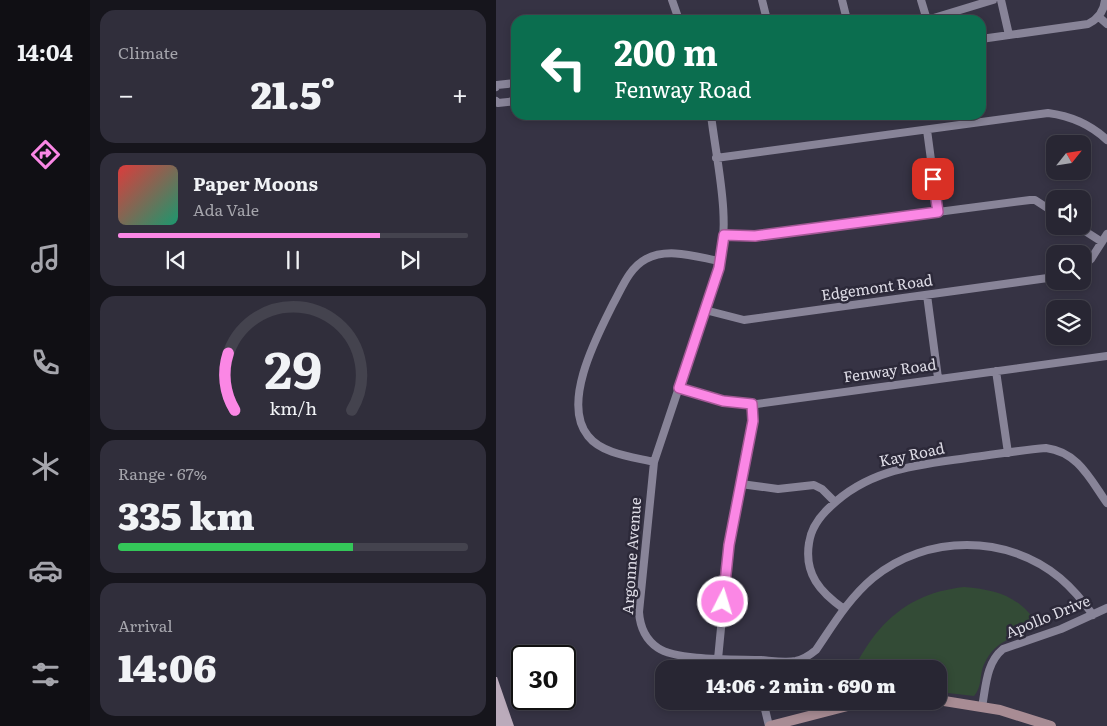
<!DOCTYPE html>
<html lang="en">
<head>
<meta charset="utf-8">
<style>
	body { margin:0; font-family:Literata,serif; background:#302e3b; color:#f1f3f6; height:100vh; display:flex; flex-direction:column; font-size:19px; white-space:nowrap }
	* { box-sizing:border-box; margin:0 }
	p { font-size:16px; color:#a5a5ac }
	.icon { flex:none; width:28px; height:28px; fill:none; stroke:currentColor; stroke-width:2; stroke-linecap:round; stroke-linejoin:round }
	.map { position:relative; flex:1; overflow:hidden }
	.panel { display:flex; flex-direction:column; gap:10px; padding:10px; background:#16151c; width:406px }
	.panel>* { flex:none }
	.top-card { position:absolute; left:15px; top:15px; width:475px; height:105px; border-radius:15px; box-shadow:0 2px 8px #0003,0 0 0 1px #44434e; background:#0b6e4f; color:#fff; overflow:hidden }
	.needle { width:32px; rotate:60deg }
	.controls { position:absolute; left:550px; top:135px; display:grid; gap:10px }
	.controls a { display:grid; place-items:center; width:45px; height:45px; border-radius:10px; background:#282633; box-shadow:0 2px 8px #0003,0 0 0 1px #44434e; font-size:25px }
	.speed { position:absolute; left:15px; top:645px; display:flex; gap:10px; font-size:25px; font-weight:700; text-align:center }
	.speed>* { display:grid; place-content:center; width:65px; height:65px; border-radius:50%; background:#282633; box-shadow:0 2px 8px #0003,0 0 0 1px #44434e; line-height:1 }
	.speed .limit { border:2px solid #111; border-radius:8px; background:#fff; color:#111 }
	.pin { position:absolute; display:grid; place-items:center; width:42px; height:42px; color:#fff; margin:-21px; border-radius:10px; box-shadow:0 2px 8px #0006 }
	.me { position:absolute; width:55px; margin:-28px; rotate:5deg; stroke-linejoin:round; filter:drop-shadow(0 0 4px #0008) }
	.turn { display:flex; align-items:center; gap:18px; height:105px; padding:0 20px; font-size:22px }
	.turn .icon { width:65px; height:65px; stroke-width:2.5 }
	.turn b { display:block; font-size:35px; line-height:42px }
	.big { font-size:38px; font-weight:800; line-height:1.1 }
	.panel .widget { flex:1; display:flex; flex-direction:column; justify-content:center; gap:8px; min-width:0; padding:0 18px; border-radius:15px; background:#302e3b }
	.panel .dial { align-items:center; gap:0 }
	.dial svg { height:130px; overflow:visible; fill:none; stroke:#44434e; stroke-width:7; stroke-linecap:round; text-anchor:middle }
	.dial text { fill:#f1f3f6; stroke:none }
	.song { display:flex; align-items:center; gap:15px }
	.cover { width:60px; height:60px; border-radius:8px; background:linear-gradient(135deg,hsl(0 70% 55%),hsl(160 70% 35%)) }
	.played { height:5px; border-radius:2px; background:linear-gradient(90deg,#fb87e5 75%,#44434e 75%) }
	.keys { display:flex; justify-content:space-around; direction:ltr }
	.heat { display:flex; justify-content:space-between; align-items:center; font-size:28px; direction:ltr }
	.charge { height:8px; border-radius:4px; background:linear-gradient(90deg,#34c759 67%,#44434e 0) }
	.trip { position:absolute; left:159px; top:660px; width:292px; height:50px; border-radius:15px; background:#282633; box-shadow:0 2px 8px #0003,0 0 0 1px #44434e; font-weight:800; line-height:50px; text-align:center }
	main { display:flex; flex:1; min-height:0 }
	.menu { display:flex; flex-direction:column; width:90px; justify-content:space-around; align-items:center; background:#100f14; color:#a5a5ac }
	.menu .icon { width:35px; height:35px }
	.menu .active { color:#fb87e5 }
	.menu b { font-size:22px; color:#f1f3f6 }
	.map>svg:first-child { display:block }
	.green { fill:#334b36 }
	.building { fill:#bbabbb }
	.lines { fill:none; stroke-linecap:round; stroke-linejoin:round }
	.street { stroke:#888498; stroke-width:8 }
	.secondary { stroke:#a88c94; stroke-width:10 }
	.route-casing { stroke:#a35895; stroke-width:12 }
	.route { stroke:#fb87e5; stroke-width:9 }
	.labels { text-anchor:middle; stroke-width:5; stroke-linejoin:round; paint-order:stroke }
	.street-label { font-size:15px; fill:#dedce6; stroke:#2c2939 }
</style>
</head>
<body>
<main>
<nav class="menu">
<b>14:04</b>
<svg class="icon active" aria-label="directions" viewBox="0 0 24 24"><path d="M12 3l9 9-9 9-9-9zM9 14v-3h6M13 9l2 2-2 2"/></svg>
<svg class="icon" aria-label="music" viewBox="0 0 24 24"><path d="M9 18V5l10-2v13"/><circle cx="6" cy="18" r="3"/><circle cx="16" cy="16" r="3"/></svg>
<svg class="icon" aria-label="phone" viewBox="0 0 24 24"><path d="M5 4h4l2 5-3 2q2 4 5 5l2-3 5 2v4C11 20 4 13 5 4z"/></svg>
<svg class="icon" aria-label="climate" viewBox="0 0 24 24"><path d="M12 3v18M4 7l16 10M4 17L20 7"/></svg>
<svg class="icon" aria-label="car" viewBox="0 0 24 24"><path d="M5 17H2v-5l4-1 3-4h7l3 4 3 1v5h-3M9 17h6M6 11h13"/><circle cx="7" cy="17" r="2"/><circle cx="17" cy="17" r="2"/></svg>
<svg class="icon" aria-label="filters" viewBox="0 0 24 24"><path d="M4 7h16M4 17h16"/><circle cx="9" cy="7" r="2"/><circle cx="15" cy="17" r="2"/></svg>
</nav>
<section class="panel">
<div class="widget"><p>Climate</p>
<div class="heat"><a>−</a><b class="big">21.5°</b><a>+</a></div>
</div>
<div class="widget">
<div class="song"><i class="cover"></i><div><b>Paper Moons</b><p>Ada Vale</p></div></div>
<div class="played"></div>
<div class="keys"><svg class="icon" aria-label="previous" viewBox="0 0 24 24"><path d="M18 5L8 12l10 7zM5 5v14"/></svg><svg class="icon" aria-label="pause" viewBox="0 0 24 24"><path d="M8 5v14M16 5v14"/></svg><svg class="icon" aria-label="next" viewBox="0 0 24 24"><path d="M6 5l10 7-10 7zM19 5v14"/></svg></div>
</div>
<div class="widget dial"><svg viewBox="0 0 100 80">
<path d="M14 69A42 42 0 1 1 86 69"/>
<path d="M14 69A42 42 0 0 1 10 34" stroke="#fb87e5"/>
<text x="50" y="56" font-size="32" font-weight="700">29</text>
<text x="50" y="72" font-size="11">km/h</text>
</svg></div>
<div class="widget"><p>Range · 67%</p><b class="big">335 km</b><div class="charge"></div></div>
<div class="widget"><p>Arrival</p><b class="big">14:06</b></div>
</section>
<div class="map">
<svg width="611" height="726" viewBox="0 0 611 726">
	<rect width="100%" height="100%" fill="#363344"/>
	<path class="green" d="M468,587C503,590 525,597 544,628C518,637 496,640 486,670C484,679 485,688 478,696L443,692L442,669H357C365,656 373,641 383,630C407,603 433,591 468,587Z"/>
	<path class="building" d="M0,677H1L18,726H0Z"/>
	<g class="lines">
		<path class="street" d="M176,0L183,20
			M266,0L271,20
			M346,0L351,20
			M425,0L431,20
			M505,0L513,35
			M603,17L611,24
			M431,20L497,0
			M485,39L592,24C602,19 608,12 609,0
			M0,87L1,85L20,83
			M0,101L2,103L20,101
			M215,115C221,165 235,218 223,268L158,462L143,612C144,627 150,640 162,648C181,661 241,659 265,660C277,661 289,663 300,661C308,659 314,655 320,650C337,625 353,598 377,578C431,534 511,534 564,578C577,589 587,601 597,615
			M431,130L442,212
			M220,158L552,113C575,116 594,124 611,140
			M581,226L606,242
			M228,235L259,236L534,200H539L559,213
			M586,267L595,259L611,234
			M431,295L442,378
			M209,310L248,320L559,277
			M500,371L512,453
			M183,388C209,396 234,406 261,404L611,356
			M158,462C137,457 106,454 92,436C65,403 101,336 117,304C126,288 133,268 150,259C172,247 201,257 224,261
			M245,484L282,489L318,485L326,489L339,502
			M348,609C324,592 308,574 313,543C315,528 323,517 334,507C375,467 425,465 478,457C502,454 526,450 550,448C582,452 594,479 611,503
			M222,659L233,545L257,421L256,404
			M267,701L273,726
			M486,707C490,686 490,663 507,649L565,629L611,608"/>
		<path class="secondary" d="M442,700L504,710L555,726
			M274,726L371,701"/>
	</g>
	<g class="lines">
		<defs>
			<path id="route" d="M227,602L233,545L257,421L256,404L227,401L183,388L223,268L228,235L259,236L442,212L437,179"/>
		</defs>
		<use href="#route" class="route-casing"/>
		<use href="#route" class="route"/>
	</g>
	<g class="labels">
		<g class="street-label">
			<text transform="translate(381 288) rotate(-8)" y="5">Edgemont Road</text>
			<text transform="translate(394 371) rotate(-8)" y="5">Fenway Road</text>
			<text transform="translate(416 455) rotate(-12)" y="5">Kay Road</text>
			<text transform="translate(136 556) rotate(-86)" y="5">Argonne Avenue</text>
			<text transform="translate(552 617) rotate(-22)" y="5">Apollo Drive</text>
		</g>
	</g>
</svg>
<div class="controls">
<a><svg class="needle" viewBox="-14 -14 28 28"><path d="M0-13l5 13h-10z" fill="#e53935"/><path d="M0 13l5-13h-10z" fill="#a5a5ac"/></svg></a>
<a><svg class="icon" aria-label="sound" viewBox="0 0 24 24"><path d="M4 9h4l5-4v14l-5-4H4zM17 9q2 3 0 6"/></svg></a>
<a><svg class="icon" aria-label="search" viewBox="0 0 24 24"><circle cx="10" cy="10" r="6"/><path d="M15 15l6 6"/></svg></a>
<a><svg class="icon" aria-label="layers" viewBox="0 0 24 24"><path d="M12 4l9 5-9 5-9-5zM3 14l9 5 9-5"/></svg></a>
</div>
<div class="speed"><div class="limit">30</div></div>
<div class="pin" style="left:437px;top:179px;background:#d93025"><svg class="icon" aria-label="arrive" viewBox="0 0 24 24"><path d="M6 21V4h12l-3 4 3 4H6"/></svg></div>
<svg class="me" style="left:227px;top:602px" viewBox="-20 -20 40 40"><circle r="17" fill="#fb87e5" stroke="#fff" stroke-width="3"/><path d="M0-11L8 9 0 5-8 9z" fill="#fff"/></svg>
<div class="trip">14:06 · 2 min · 690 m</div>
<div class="top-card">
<div class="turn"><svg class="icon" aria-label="left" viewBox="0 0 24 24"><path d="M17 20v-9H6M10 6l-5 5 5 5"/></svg><div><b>200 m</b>Fenway Road</div></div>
</div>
</div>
</main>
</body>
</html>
